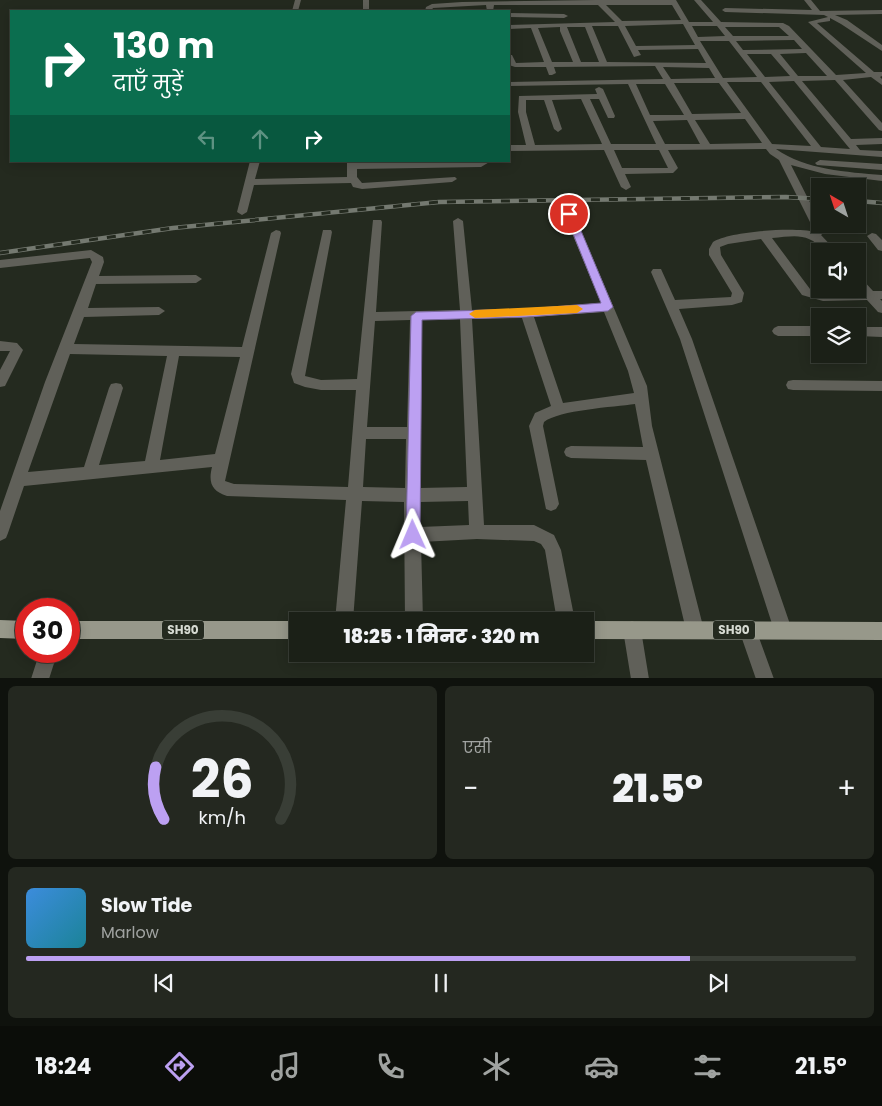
<!DOCTYPE html>
<html lang="hi">
<head>
<meta charset="utf-8">
<style>
	body { margin:0; font-family:Poppins,"Noto Sans Devanagari",sans-serif; background:#242820; color:#f1f3f6; height:100vh; display:flex; flex-direction:column; font-size:19px; white-space:nowrap }
	* { box-sizing:border-box; margin:0 }
	p { font-size:16px; color:#a0a3a1 }
	.icon { flex:none; width:28px; height:28px; fill:none; stroke:currentColor; stroke-width:2; stroke-linecap:round; stroke-linejoin:round }
	.map { position:relative; height:678px; overflow:hidden }
	.sheet { display:flex; flex-direction:column; gap:8px; padding:8px; background:#0f120d; flex:1 }
	.sheet>* { flex:none }
	.hud { position:absolute; left:10px; top:10px; width:500px; height:152px; border-radius:0px; box-shadow:0 2px 12px #0003,0 0 0 1px #393e36; background:#0b6e4f; color:#fff; overflow:hidden }
	.needle { width:32px; rotate:321deg }
	.tools { position:absolute; left:811px; top:178px; display:grid; gap:10px }
	.tools a { display:grid; place-items:center; width:55px; height:55px; border-radius:0px; background:#1b2017; box-shadow:0 2px 12px #0003,0 0 0 1px #393e36; font-size:25px }
	.speed { position:absolute; left:15px; top:598px; display:flex; gap:10px; font-size:25px; font-weight:700; text-align:center }
	.speed>* { display:grid; place-content:center; width:65px; height:65px; border-radius:50%; background:#1b2017; box-shadow:0 2px 12px #0003,0 0 0 1px #393e36; line-height:1 }
	.speed .limit { border:8px solid #d22; background:#fff; color:#111 }
	.pin { position:absolute; display:grid; place-items:center; width:42px; height:42px; color:#fff; margin:-21px; border:2px solid #fff; border-radius:50%; box-shadow:0 1px 5px #0007 }
	.me { position:absolute; width:55px; margin:-28px; rotate:359deg; stroke-linejoin:round; filter:drop-shadow(0 0 4px #0008) }
	.turn { display:flex; align-items:center; gap:18px; height:105px; padding:0 20px; font-size:22px }
	.turn .icon { width:65px; height:65px; stroke-width:2.5 }
	.turn b { display:block; font-size:35px; line-height:42px }
	.lanes { display:flex; align-items:center; height:48px; padding:0 20px; background:#0003; justify-content:center; gap:25px; direction:ltr }
	.lanes .off { opacity:.35 }
	.big { font-size:38px; font-weight:800; line-height:1.1 }
	.sheet .card { flex:1; display:flex; flex-direction:column; justify-content:center; gap:8px; min-width:0; padding:0 18px; border-radius:8px; background:#242820 }
	.sheet .dial { align-items:center; gap:0 }
	.dial svg { height:130px; overflow:visible; fill:none; stroke:#393e36; stroke-width:7; stroke-linecap:round; text-anchor:middle }
	.dial text { fill:#f1f3f6; stroke:none }
	.song { display:flex; align-items:center; gap:15px }
	.cover { width:60px; height:60px; border-radius:8px; background:linear-gradient(135deg,hsl(210 70% 55%),hsl(190 70% 35%)) }
	.played { height:5px; border-radius:2px; background:linear-gradient(90deg,#bca0f2 80%,#393e36 80%) }
	.keys { display:flex; justify-content:space-around; direction:ltr }
	.heat { display:flex; justify-content:space-between; align-items:center; font-size:28px; direction:ltr }
	.sheet .tiles { flex:1; display:grid; gap:8px; grid-template-columns:1fr 1fr }
	.card:last-child { grid-column:span 2 }
	.trip { position:absolute; left:289px; top:612px; width:305px; height:50px; border-radius:0px; background:#1b2017; box-shadow:0 2px 12px #0003,0 0 0 1px #393e36; font-weight:800; line-height:50px; text-align:center }
	.tabs { display:flex; height:80px; justify-content:space-around; align-items:center; background:#0b0d09; color:#a0a3a1 }
	.tabs .icon { width:35px; height:35px }
	.tabs .on { color:#bca0f2 }
	.tabs b { font-size:22px; color:#f1f3f6 }
	.map>svg:first-child { display:block }
	.lines { fill:none; stroke-linecap:round; stroke-linejoin:round }
	.minor { fill:#606059; fill-rule:evenodd }
	.primary { fill:#97988a; fill-rule:evenodd }
	.rail-casing { stroke:#747970; stroke-width:4.5 }
	.rail { stroke:#242a1f; stroke-width:3; stroke-dasharray:9; stroke-linecap:butt }
	.route { fill:#bca0f2; stroke:#7a689d }
	.slow { fill:#f59e0b }
	.labels { text-anchor:middle; stroke-width:4; stroke-linejoin:round; paint-order:stroke }
	.shield { fill:#242a1f; stroke:#a1a59c; stroke-width:1 }
	.shield-label { font-size:12px; font-weight:bold; fill:#d6dad2 }
</style>
</head>
<body>
<div class="map">
<svg width="882" height="679" viewBox="0 0 882 679">
	<rect width="100%" height="100%" fill="#242a1f"/>
	<g class="lines">
		<path class="minor" d="M295,0H301L298,11H292Z
			M363,0H369V11H363Z
			M595,0H676L689,22H713L694,0H701L721,22L783,23L789,26L836,75L866,73L808,22L828,17L824,15L725,12L722,10L725,8L812,10L804,0H811L820,11L882,10V14L835,15L847,20L882,45V51L841,24L830,18V21L817,23L874,72H882V76L880,77L882,79V85L871,77L843,80L882,123V131L879,130L835,80L802,81L851,139L882,138V144L856,145L860,150L882,151V157L776,149C806,170 847,172 882,175V181L825,174L791,165L825,232L821,235L836,251H824C808,232 795,236 772,238L810,289L833,293L861,292L857,289L858,278L862,279L873,291H882V299H880L882,301V313L878,312L867,300L823,301L802,295L761,239L728,244L720,247L721,255L744,293L742,302L732,305L679,309L692,339L792,630L789,636L783,639L777,636L774,630L680,339L651,272L653,269H661L675,300L731,297L732,293L709,255V249L713,242C729,231 795,227 815,232L779,160L770,154L766,149L668,150L678,168L673,173L625,174L631,187L626,190L621,187L604,150L509,151V145H526L518,112L519,96L597,94L595,89L599,87L603,89L615,116L614,118H608L599,99H590L611,144H656L628,84L509,86V82L663,79L655,66L554,67L556,73L552,75H549L546,67H515L509,65V55H512L516,63L544,62L531,28L509,29V25L615,22L598,5H494L493,11H487L486,5L433,8L431,11H425L426,7L432,4L462,2ZM606,5H672L681,20L622,21ZM683,24L695,45L636,46L625,26ZM592,26H618L634,57L641,55L638,50L698,49L706,63L607,62ZM692,26H717L725,36L698,37ZM560,27V31L573,62H552L538,28ZM567,27H585L599,62H581ZM725,27H779L789,36H733ZM794,40L802,49L743,50L736,41ZM700,41H729L757,77L723,78ZM806,53L827,76H798L780,54ZM747,54H771L790,76L765,77ZM663,67L709,68L715,78L671,79ZM794,81L850,149L821,147L769,82ZM727,82H761L811,146L772,144ZM674,83H719L741,113L692,114ZM636,84H665L684,115H650ZM581,99L602,144L535,145L526,112V100H544L554,129L558,132L562,129L552,100ZM745,119L762,143L710,144L695,120ZM687,120L700,144H665L653,121ZM614,150H659L668,168H622Z
			M509,13L564,14L568,16L564,18L509,17Z
			M820,160L882,164V170L817,165L815,163Z
			M250,161H260L255,179L347,177V161H357V163L491,161L481,167L357,169V177L362,183L455,177L457,179L452,182L362,189L353,187L351,183L254,185L247,212L242,215L237,212Z
			M569,211L574,214L647,386L652,426L704,630L701,636L695,639L689,636L686,630L646,460L571,458L566,456L564,452L566,448L571,446L643,447L635,404C614,407 559,410 544,422L543,426L559,504L556,509L551,511L546,509L529,426L535,413L551,406L522,318L472,319L484,525H534L554,535L561,550L575,621H557L545,550L541,544L534,541L477,539L421,542L423,621H405L404,502L362,501L353,621H335L346,500L227,496C212,491 208,483 212,467L24,486L8,533L6,538L0,541V511L45,382L92,262L90,258L0,268V260L91,250L103,257L104,262L99,276L196,275L202,279L196,283L96,284L88,308L159,307L165,311L159,315L84,317L74,344L242,347L271,233L276,230L280,231L281,233L225,481L234,484L348,487L356,390H321L305,387L294,383L291,374L323,230H331L332,232L305,376L321,380L357,379L373,220H381L382,222L376,312L460,310L453,221L458,218L463,221L472,310L527,309L601,303L564,214ZM604,312L628,371L634,393L563,403L534,317ZM460,319L467,487L420,488L422,320ZM410,320L407,427H367L375,321ZM70,354L167,356L145,461L99,465L123,388L121,384L116,383L111,384L109,388L84,467L28,472ZM179,356L240,357L215,454L160,460ZM366,439H406L405,488L363,487ZM468,501L469,525L420,527V502Z
			M872,233L876,234L882,240V251L878,250L867,236Z
			M778,326H820V336H778L774,334L772,331L774,328Z
			M858,327H882V337L858,336Z
			M0,341L17,343L23,350L5,386L0,387V370L10,351H0Z
			M793,380L882,381V391L793,390L788,389L786,385L788,381Z
			M632,621L638,624L641,630L649,679H631L623,630L626,624Z
			M748,621L754,624L774,679H756L739,630L742,624Z
			M40,651H58L49,679H31Z"/>
		<path class="primary" d="M0,620L26,621V639L0,638Z
			M69,621H298V639H69Z
			M585,621L882,622V640L585,639Z"/>
		<defs>
			<path id="rail" d="M858,201L882,203
				M0,253L173,228L439,202L786,197L820,199"/>
		</defs>
		<use href="#rail" class="rail-casing"/>
		<use href="#rail" class="rail"/>
	</g>
	<path class="route" d="M566,211H573L574,214L613,307L608,311L526,317L422,320L420,535L418,540L413,542L408,540L406,535L411,316L416,312L526,309L601,303L565,214Z"/>
	<path class="slow" d="M577,305L583,309L577,313L475,318L469,314L475,310Z"/>
	<g class="labels">
		<g class="shield">
			<rect x="162" y="620.5" width="42" height="19" rx="4"/>
			<rect x="713" y="620.5" width="42" height="19" rx="4"/>
		</g>
		<g class="shield-label">
			<text x="183" y="634">SH90</text>
			<text x="734" y="634">SH90</text>
		</g>
	</g>
</svg>
<div class="tools">
<a><svg class="needle" viewBox="-14 -14 28 28"><path d="M0-13l5 13h-10z" fill="#e53935"/><path d="M0 13l5-13h-10z" fill="#a0a3a1"/></svg></a>
<a><svg class="icon" aria-label="sound" viewBox="0 0 24 24"><path d="M4 9h4l5-4v14l-5-4H4zM17 9q2 3 0 6"/></svg></a>
<a><svg class="icon" aria-label="layers" viewBox="0 0 24 24"><path d="M12 4l9 5-9 5-9-5zM3 14l9 5 9-5"/></svg></a>
</div>
<div class="speed"><div class="limit">30</div></div>
<div class="pin" style="left:569px;top:214px;background:#d93025"><svg class="icon" aria-label="arrive" viewBox="0 0 24 24"><path d="M6 21V4h12l-3 4 3 4H6"/></svg></div>
<svg class="me" style="left:413px;top:535px" viewBox="-20 -20 40 40"><path d="M0-17L14 15 0 8-14 15z" fill="#bca0f2" stroke="#fff" stroke-width="4"/></svg>
<div class="trip">18:25 · 1 मिनट · 320 m</div>
<div class="hud">
<div class="turn"><svg class="icon" aria-label="right" viewBox="0 0 24 24"><path d="M7 20v-9h11M14 6l5 5-5 5"/></svg><div><b>130 m</b>दाएँ मुड़ें</div></div>
<div class="lanes"><svg class="icon off" aria-label="left" viewBox="0 0 24 24"><path d="M17 20v-9H6M10 6l-5 5 5 5"/></svg><svg class="icon off" aria-label="ahead" viewBox="0 0 24 24"><path d="M12 20V5M6 11l6-6 6 6"/></svg><svg class="icon" aria-label="right" viewBox="0 0 24 24"><path d="M7 20v-9h11M14 6l5 5-5 5"/></svg></div>
</div>
</div>
<section class="sheet">
<div class="tiles">
<div class="card dial"><svg viewBox="0 0 100 80">
<path d="M14 69A42 42 0 1 1 86 69"/>
<path d="M14 69A42 42 0 0 1 9 37" stroke="#bca0f2"/>
<text x="50" y="56" font-size="32" font-weight="700">26</text>
<text x="50" y="72" font-size="11">km/h</text>
</svg></div>
<div class="card"><p>एसी</p>
<div class="heat"><a>−</a><b class="big">21.5°</b><a>+</a></div>
</div>
<div class="card">
<div class="song"><i class="cover"></i><div><b>Slow Tide</b><p>Marlow</p></div></div>
<div class="played"></div>
<div class="keys"><svg class="icon" aria-label="previous" viewBox="0 0 24 24"><path d="M18 5L8 12l10 7zM5 5v14"/></svg><svg class="icon" aria-label="pause" viewBox="0 0 24 24"><path d="M8 5v14M16 5v14"/></svg><svg class="icon" aria-label="next" viewBox="0 0 24 24"><path d="M6 5l10 7-10 7zM19 5v14"/></svg></div>
</div>
</div>
</section>
<nav class="tabs">
<b>18:24</b>
<svg class="icon on" aria-label="directions" viewBox="0 0 24 24"><path d="M12 3l9 9-9 9-9-9zM9 14v-3h6M13 9l2 2-2 2"/></svg>
<svg class="icon" aria-label="music" viewBox="0 0 24 24"><path d="M9 18V5l10-2v13"/><circle cx="6" cy="18" r="3"/><circle cx="16" cy="16" r="3"/></svg>
<svg class="icon" aria-label="phone" viewBox="0 0 24 24"><path d="M5 4h4l2 5-3 2q2 4 5 5l2-3 5 2v4C11 20 4 13 5 4z"/></svg>
<svg class="icon" aria-label="climate" viewBox="0 0 24 24"><path d="M12 3v18M4 7l16 10M4 17L20 7"/></svg>
<svg class="icon" aria-label="car" viewBox="0 0 24 24"><path d="M5 17H2v-5l4-1 3-4h7l3 4 3 1v5h-3M9 17h6M6 11h13"/><circle cx="7" cy="17" r="2"/><circle cx="17" cy="17" r="2"/></svg>
<svg class="icon" aria-label="filters" viewBox="0 0 24 24"><path d="M4 7h16M4 17h16"/><circle cx="9" cy="7" r="2"/><circle cx="15" cy="17" r="2"/></svg>
<b>21.5°</b>
</nav>
</body>
</html>
